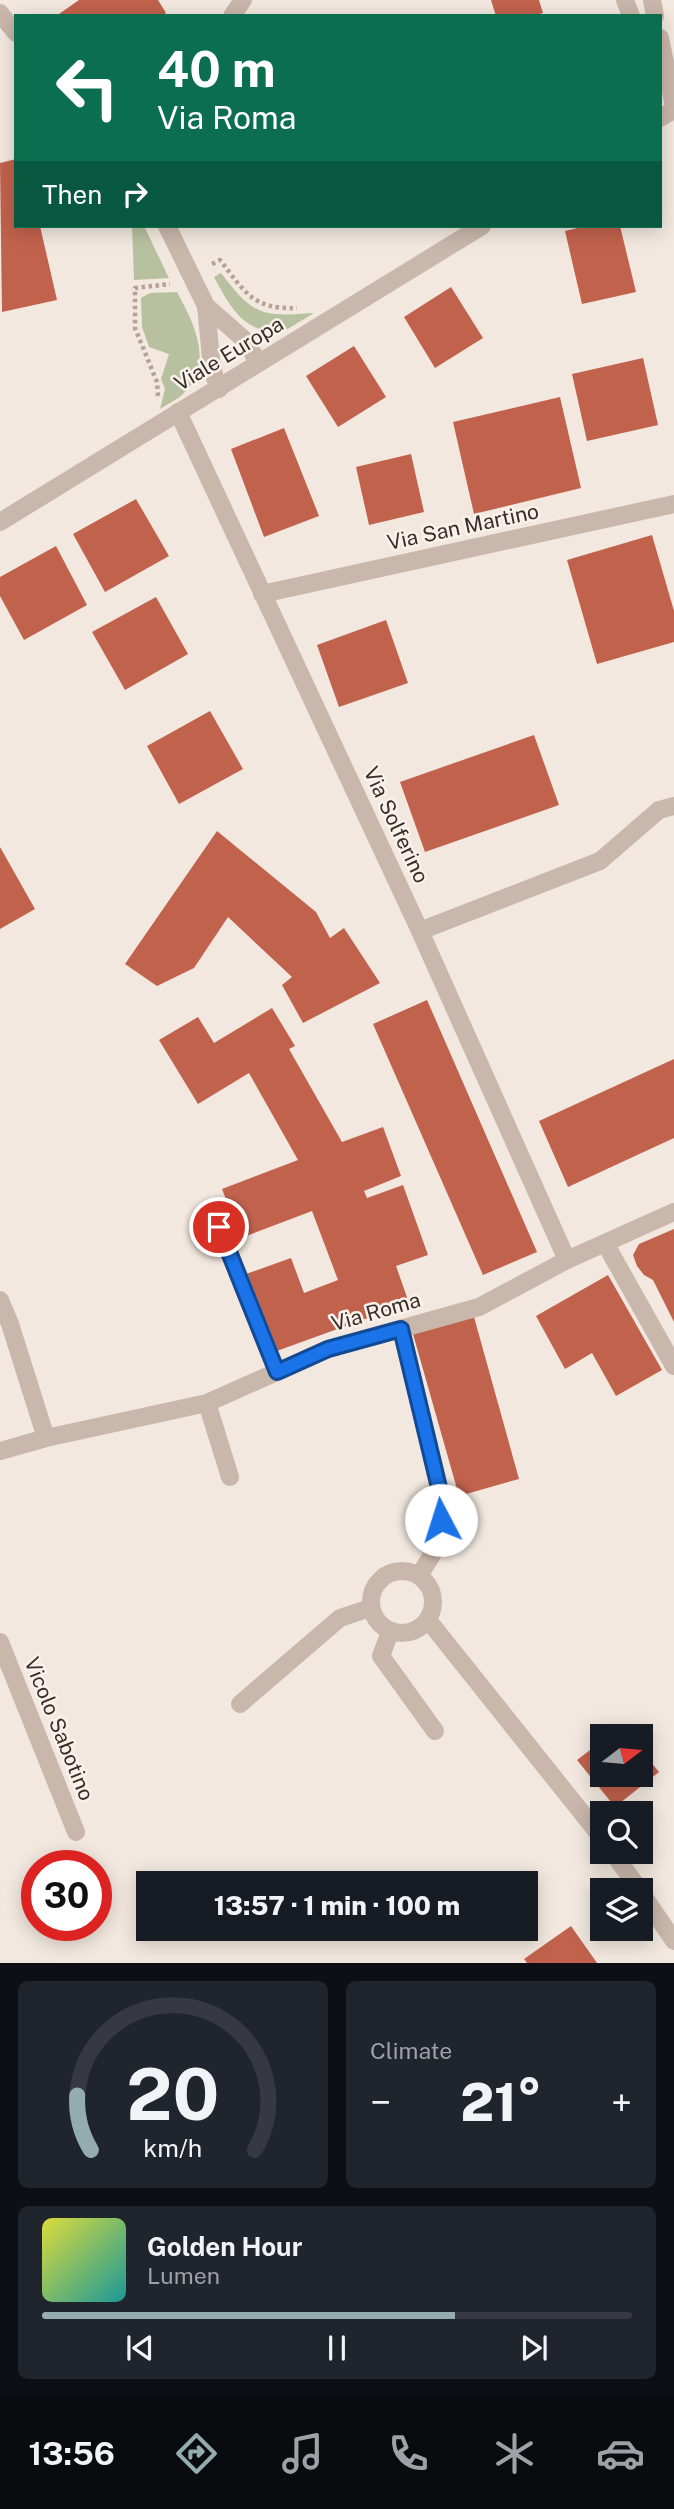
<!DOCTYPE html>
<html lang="en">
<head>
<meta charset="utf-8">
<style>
	body { margin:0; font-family:"Public Sans",sans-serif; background:#20242c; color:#f1f3f6; height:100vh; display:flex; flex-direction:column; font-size:26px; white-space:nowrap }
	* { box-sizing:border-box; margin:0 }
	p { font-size:23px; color:#9ea1a6 }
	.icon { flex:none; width:38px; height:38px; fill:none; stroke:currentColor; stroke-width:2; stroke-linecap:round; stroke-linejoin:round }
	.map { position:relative; height:1963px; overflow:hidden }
	.side { display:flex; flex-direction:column; gap:18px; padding:18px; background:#0d0f14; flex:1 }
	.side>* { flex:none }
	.guide { position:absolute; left:14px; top:14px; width:648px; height:214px; border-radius:0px; box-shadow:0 4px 18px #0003; background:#0b6e4f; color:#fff; overflow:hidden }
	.needle { width:46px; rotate:74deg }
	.controls { position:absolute; left:590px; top:1724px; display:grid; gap:14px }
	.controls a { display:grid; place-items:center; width:63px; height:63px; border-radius:0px; background:#171b24; box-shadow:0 4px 18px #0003; font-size:35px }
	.speed { position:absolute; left:21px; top:1850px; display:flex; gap:14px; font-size:35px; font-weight:700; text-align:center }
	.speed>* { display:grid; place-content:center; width:91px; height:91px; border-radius:50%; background:#171b24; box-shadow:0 4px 18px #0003; line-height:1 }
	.speed .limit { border:10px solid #d22; background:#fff; color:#111 }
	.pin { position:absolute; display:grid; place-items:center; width:60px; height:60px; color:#fff; margin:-30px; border:4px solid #fff; border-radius:50%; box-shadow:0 2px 7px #0007 }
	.me { position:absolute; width:77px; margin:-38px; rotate:355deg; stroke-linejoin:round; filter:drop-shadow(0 0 5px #0008) }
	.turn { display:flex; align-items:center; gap:24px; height:147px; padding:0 28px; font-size:32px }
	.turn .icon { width:91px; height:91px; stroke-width:2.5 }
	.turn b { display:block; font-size:49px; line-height:60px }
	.then { display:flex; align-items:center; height:66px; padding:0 28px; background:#0003; gap:14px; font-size:26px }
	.big { font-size:52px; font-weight:800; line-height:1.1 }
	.side .widget { flex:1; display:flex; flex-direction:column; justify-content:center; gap:10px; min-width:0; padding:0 24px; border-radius:10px; background:#20242c }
	.side .dial { align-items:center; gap:0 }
	.dial svg { height:182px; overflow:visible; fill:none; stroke:#363941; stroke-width:7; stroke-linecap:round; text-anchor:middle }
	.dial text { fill:#f1f3f6; stroke:none }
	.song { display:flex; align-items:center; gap:21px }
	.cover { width:84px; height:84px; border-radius:10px; background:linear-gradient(135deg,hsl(60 70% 55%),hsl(180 70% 35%)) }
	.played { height:7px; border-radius:4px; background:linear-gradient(90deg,#93adaf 70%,#363941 70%) }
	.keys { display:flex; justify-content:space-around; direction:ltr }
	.heat { display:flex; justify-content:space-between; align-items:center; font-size:38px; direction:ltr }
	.side .tiles { flex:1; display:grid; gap:18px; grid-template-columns:1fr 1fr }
	.widget:last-child { grid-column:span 2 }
	.trip { position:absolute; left:136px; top:1871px; width:402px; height:70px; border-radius:0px; background:#171b24; box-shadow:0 4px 18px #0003; font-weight:800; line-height:70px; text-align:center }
	.tabs { display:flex; height:112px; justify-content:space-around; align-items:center; background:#090b0e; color:#9ea1a6 }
	.tabs .icon { width:49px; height:49px }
	.tabs .on { color:#93adaf }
	.tabs b { font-size:32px; color:#f1f3f6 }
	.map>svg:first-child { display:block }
	.green { fill:#b8c19f }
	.building { fill:#c1624d }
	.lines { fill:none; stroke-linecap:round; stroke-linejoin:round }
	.path { stroke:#b6a195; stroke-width:4.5; stroke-dasharray:3.5 3.5; stroke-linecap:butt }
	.minor { stroke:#cab7ab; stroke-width:18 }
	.tertiary { stroke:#cab7ab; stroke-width:18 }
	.route-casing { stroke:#114b97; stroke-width:18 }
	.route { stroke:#1a73e8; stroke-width:12 }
	.labels { text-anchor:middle; stroke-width:5; stroke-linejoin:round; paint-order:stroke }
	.street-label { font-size:21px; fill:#382d2a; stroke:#f9f2eb }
</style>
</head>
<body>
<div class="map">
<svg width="674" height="1963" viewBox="0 0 674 1963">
	<rect width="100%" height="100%" fill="#f2e8df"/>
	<path class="green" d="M132,226H144L169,278L134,280Z
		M221,273C254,316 261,317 314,313L281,333C242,331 231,308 214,277Z
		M177,292C194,324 215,363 183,394C177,400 167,404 160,409L165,389L161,379L169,354L149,347L142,327L141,298L150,293Z"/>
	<path class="building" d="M79,0H158L166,13L162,16H60L59,14Z
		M491,0H539L543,13L533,16H496Z
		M16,159V226H40L57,300L2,312L0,163Z
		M586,226H620L636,292L582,304L565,231Z
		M451,287L483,338L435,368L404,317Z
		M354,346L386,397L338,427L306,376Z
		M643,358L658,425L587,441L572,374Z
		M560,397L581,488L474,514L453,422Z
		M284,428L319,516L264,537L231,449Z
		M411,454L424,512L369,525L356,467Z
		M136,499L169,556L105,592L73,534Z
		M652,535L674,611V642L597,664L567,560Z
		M56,546L87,605L24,640L0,596V577Z
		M156,597L188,654L125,690L92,632Z
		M386,620L408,683L339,707L317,645Z
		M210,711L243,769L179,804L147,746Z
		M534,735L559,805L425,852L400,782Z
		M217,831L316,912L330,938L344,928L380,983L303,1023L282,985L292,977L228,917L194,968L157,986L125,964Z
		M0,847L35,909L0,929Z
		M427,1000L537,1252L483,1275L373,1024Z
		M272,1008L295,1046L289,1049L342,1142L383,1127L401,1176L364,1191L367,1198L403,1185L428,1255L396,1266L409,1303L274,1352L246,1274L291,1258L304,1293L338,1280L312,1211L241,1238L222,1189L298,1160L249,1073L198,1104L159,1040L198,1017L214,1043Z
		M674,1059V1138L568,1187L539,1121Z
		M674,1229V1322L653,1280L644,1275L637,1266L633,1255L639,1244Z
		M608,1275L662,1370L616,1396L592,1353L565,1369L536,1316Z
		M474,1317L519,1479L459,1496L413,1334Z
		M622,1725L630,1736H608Z
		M602,1741V1774H640V1749L659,1772L615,1807L577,1760Z
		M571,1926L597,1963H527L524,1959Z"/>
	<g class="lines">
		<path class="path" d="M212,264L220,260C245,292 253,310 297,308
			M158,396L157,382L135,328V288L170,284"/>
		<path class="minor" d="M0,13L16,33
			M232,16L243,0
			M167,226L206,306L212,369L219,389
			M206,306L247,342L258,363
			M178,412L420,931L567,1260
			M262,594L674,504
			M420,931L600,861L659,810L674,806
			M219,1227L277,1372
			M605,1243L674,1366
			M0,1300L10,1324L46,1438
			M401,1329L442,1500L441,1540L419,1576
			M207,1403L230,1477
			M0,1451L46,1438L207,1403L328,1349L479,1307L567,1260L674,1212
			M371 1602a31 31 0 1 1 62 0a31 31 0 1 1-62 0Z
			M428,1620L602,1838
			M390,1632L381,1656L435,1731
			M0,1642L76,1832
			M240,1704L340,1618L370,1608
			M612,1852L640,1890
			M640,1891L674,1941"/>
		<path class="tertiary" d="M625,0L631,16
			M652,0L655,16
			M660,38L674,106
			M660,118L674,110
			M0,522L482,226"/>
	</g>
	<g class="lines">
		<defs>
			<path id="route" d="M219,1227L277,1372L328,1349L401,1329L442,1500L441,1520"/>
		</defs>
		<use href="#route" class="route-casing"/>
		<use href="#route" class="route"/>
	</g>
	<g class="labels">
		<g class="street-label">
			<text transform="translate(229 354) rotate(-31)" y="7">Viale Europa</text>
			<text transform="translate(463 527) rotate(-12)" y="7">Via San Martino</text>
			<text transform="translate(396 825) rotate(65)" y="7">Via Solferino</text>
			<text transform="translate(376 1312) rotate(-16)" y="7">Via Roma</text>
			<text transform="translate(59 1729) rotate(68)" y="7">Vicolo Sabotino</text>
		</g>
	</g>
</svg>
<div class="controls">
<a><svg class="needle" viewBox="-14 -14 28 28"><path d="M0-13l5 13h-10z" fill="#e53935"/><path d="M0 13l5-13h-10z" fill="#9ea1a6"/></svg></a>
<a><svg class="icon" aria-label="search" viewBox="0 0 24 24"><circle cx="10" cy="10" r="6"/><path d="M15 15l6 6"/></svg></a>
<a><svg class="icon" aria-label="layers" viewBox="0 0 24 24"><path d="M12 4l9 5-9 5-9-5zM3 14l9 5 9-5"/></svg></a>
</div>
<div class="speed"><div class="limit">30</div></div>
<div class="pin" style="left:219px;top:1227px;background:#d93025"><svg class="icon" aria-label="arrive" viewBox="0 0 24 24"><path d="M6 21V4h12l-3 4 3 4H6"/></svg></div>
<svg class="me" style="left:441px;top:1520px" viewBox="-20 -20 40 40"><circle r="19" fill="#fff"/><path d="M0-13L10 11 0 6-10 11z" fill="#1a73e8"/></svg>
<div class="trip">13:57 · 1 min · 100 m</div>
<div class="guide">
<div class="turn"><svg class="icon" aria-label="left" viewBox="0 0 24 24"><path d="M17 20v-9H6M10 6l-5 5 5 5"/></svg><div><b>40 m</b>Via Roma</div></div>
<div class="then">Then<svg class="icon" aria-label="right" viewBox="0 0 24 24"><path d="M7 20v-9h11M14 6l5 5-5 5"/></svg></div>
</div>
</div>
<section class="side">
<div class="tiles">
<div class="widget dial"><svg viewBox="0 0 100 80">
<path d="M14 69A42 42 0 1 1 86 69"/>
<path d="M14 69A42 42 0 0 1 8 45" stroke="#93adaf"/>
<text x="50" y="56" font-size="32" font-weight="700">20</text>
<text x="50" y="72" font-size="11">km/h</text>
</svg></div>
<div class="widget"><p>Climate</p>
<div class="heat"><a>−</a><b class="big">21°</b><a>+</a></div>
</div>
<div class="widget">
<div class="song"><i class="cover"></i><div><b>Golden Hour</b><p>Lumen</p></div></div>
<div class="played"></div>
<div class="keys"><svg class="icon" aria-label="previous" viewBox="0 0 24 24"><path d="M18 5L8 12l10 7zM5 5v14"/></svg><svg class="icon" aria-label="pause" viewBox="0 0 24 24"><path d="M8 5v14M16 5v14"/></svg><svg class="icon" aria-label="next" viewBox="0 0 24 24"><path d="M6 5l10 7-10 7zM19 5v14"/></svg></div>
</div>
</div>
</section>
<nav class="tabs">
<b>13:56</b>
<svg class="icon on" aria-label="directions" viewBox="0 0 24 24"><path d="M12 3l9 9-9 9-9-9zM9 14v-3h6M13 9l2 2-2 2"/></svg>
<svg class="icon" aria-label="music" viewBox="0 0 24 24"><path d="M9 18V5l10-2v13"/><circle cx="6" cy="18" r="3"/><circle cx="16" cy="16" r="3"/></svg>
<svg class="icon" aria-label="phone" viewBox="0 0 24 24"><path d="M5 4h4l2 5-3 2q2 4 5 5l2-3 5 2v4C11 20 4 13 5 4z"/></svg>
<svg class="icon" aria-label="climate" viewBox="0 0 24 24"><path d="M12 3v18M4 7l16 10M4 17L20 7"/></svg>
<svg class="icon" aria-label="car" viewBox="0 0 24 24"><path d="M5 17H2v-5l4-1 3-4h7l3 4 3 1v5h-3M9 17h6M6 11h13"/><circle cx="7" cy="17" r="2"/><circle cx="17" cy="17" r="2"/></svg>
</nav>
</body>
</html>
